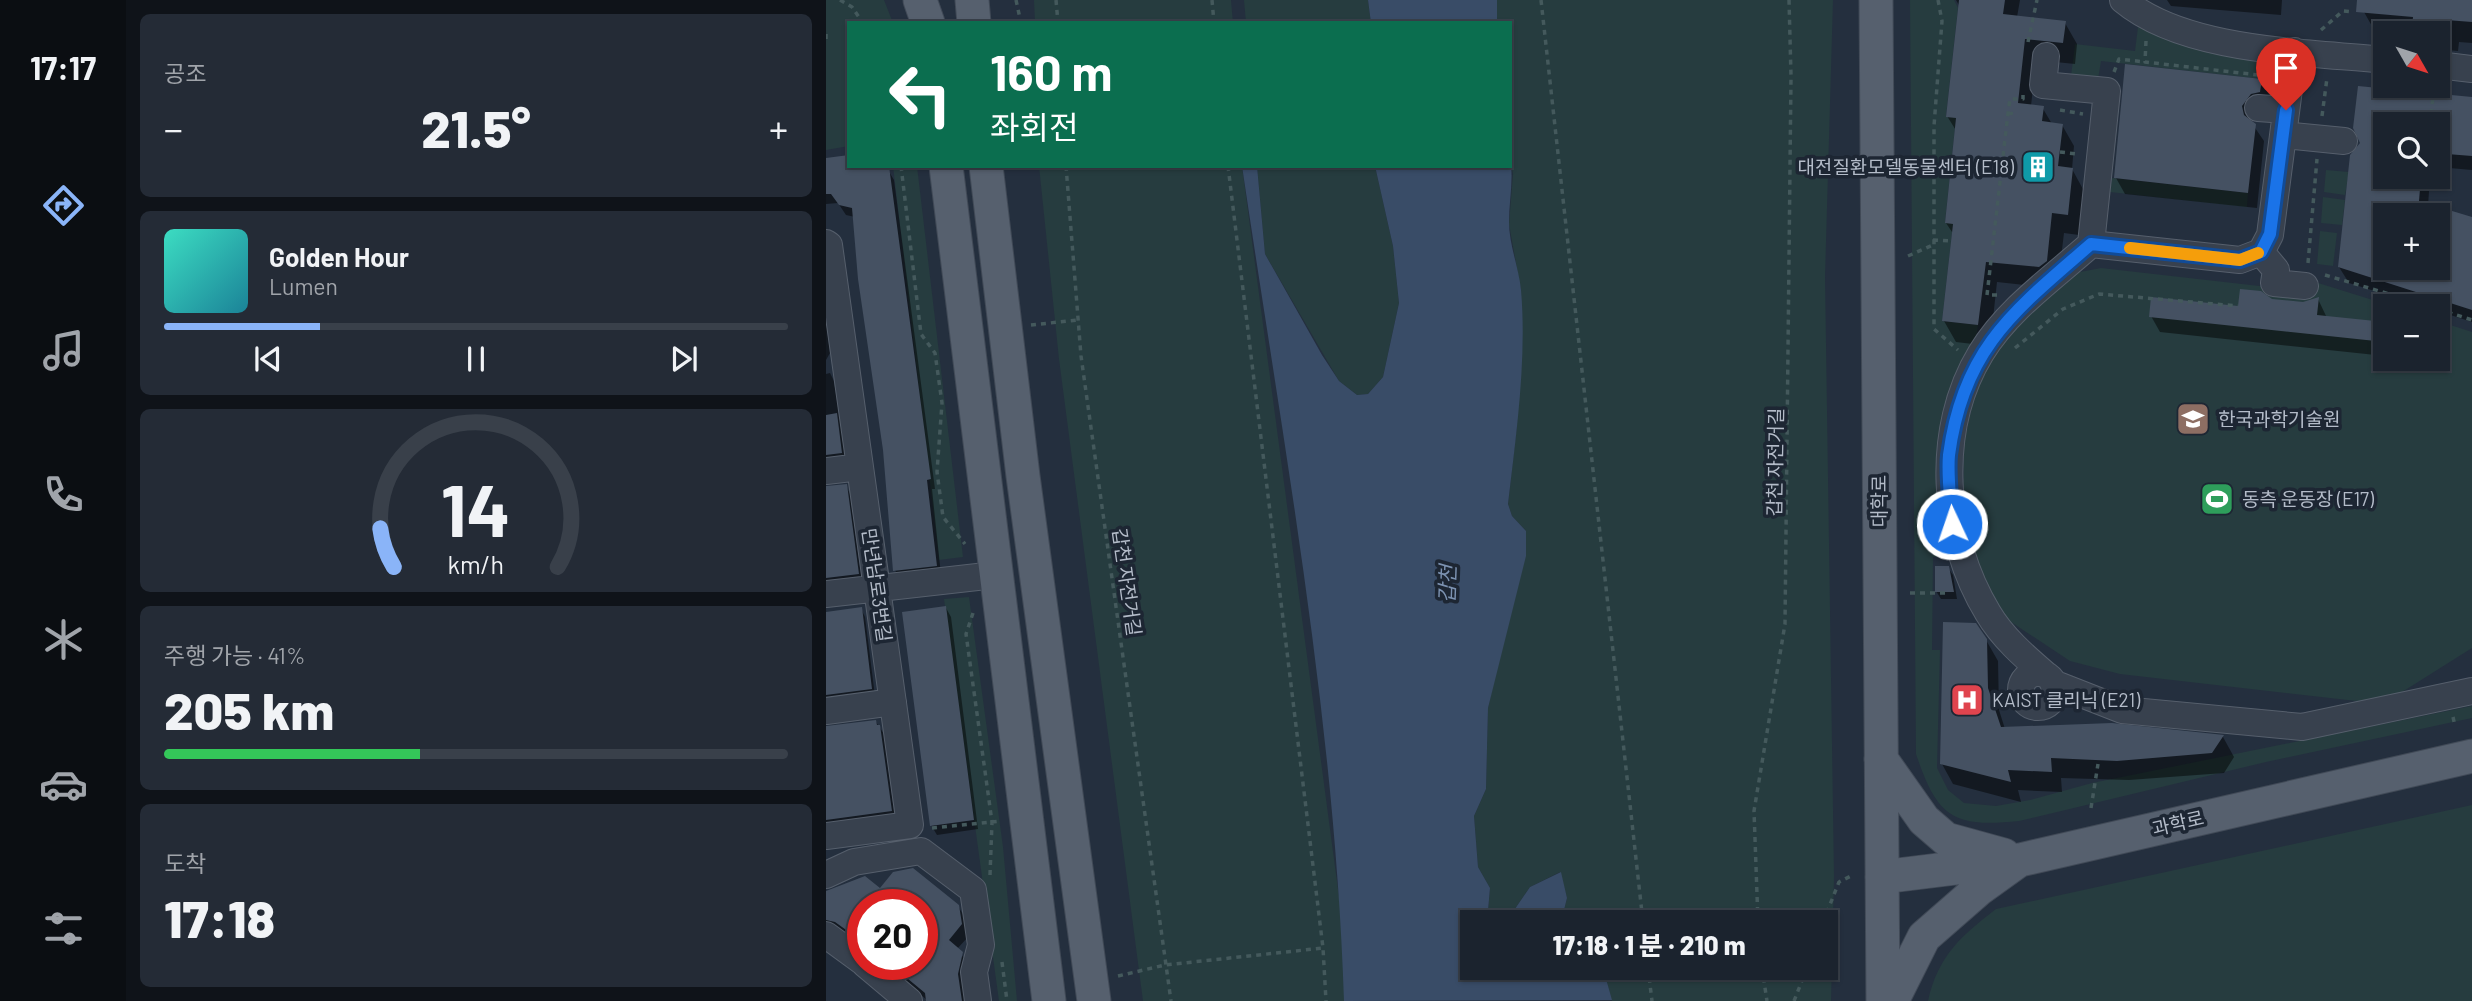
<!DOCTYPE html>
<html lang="ko">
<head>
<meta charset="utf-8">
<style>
	body { margin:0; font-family:Barlow,"Noto Sans KR",sans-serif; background:#242b36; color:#f1f3f6; height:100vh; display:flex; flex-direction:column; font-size:26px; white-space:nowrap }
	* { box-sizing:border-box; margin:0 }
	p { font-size:23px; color:#a0a4aa }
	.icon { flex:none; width:38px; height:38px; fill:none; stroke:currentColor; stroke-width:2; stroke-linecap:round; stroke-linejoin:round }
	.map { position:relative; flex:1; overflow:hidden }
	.sheet { display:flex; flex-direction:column; gap:14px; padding:14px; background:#0f1319; width:700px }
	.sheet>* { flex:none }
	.top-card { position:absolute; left:21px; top:21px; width:665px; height:147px; border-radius:0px; box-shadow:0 2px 5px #0004,0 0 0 2px #39404a; background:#0b6e4f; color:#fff; overflow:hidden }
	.needle { width:46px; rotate:129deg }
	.controls { position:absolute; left:1547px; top:21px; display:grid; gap:14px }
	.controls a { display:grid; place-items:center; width:77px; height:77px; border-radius:0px; background:#1b232e; box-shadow:0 2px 5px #0004,0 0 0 2px #39404a; font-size:35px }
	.speed { position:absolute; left:21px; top:889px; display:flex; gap:14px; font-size:35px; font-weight:700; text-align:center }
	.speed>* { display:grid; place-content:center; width:91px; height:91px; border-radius:50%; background:#1b232e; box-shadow:0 2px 5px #0004,0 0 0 2px #39404a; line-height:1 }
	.speed .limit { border:10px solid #d22; background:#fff; color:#111 }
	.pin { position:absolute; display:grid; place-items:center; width:60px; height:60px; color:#fff; margin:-72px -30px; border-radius:50% 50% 50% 0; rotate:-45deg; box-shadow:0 0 7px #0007 }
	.pin .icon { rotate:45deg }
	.me { position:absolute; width:77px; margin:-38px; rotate:357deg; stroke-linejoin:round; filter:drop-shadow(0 0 5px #0008) }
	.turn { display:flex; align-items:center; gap:24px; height:147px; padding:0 28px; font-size:32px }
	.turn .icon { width:91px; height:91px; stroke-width:2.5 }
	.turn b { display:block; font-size:49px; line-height:60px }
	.big { font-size:52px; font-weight:800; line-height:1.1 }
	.sheet .tile { flex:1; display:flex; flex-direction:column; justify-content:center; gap:10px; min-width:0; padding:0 24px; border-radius:10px; background:#242b36 }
	.sheet .dial { align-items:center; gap:0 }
	.dial svg { height:182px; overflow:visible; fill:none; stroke:#39404a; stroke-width:7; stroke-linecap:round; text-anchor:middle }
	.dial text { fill:#f1f3f6; stroke:none }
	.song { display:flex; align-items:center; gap:21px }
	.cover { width:84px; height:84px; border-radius:10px; background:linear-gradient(135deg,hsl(170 70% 55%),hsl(190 70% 35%)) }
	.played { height:7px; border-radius:4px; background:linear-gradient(90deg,#8ab4f8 25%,#39404a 25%) }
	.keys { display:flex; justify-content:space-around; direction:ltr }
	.heat { display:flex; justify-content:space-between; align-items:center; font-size:38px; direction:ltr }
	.charge { height:10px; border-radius:5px; background:linear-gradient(90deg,#34c759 41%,#39404a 0) }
	.trip { position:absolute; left:634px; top:910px; width:378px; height:70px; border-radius:0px; background:#1b232e; box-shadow:0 2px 5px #0004,0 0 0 2px #39404a; font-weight:800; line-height:70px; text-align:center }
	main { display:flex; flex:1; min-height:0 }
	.menu { display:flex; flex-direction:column; width:126px; justify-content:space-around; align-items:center; background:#0b0e12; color:#a0a4aa }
	.menu .icon { width:49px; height:49px }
	.menu .selected { color:#8ab4f8 }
	.menu b { font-size:32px; color:#f1f3f6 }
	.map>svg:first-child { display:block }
	.green { fill:#263c3f }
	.water { fill:#394c67 }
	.shadow { fill:#0007; fill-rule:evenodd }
	.building { fill:#455162; fill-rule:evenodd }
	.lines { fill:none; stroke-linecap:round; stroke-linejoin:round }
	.minor-casing { stroke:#565f6c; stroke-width:28 }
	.major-casing { stroke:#414a57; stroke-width:35 }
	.path { stroke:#44595c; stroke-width:3.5; stroke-dasharray:5 5; stroke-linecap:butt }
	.minor { stroke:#38414e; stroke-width:26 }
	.major { stroke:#56606e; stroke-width:33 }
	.route-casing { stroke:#114b97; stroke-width:18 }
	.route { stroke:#1a73e8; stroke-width:12 }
	.slow { stroke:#f59e0b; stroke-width:12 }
	.labels { text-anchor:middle; stroke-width:7; stroke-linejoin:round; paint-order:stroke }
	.poi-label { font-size:19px; fill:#b4bcc9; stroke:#1d2633; text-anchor:start }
	.street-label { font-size:19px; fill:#b4bcc9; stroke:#1d2633 }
	.water-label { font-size:21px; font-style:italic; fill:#7c92b1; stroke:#1d2633 }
</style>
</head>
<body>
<main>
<nav class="menu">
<b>17:17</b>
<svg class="icon selected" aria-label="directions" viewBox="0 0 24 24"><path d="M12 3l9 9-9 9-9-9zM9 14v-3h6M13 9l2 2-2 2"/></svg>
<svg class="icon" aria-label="music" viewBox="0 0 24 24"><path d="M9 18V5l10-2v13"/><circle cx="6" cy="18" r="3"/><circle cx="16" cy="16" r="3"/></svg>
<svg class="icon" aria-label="phone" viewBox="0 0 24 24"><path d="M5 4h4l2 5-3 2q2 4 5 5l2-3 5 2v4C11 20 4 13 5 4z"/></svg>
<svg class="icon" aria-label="climate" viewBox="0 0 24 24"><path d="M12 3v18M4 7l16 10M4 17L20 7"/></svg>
<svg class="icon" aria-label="car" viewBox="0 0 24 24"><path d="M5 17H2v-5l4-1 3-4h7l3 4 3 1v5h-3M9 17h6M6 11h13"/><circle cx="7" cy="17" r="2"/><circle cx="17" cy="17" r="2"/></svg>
<svg class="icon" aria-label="filters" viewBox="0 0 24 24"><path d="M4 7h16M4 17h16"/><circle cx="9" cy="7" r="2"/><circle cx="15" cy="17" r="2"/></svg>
</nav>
<section class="sheet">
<div class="tile"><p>공조</p>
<div class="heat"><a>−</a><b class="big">21.5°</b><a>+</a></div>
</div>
<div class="tile">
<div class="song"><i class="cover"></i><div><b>Golden Hour</b><p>Lumen</p></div></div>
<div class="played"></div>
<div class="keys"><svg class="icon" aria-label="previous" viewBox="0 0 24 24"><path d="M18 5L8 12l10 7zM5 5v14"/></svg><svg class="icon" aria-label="pause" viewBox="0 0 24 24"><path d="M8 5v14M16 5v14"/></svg><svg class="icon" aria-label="next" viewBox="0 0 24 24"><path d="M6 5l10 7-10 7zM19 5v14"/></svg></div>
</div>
<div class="tile dial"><svg viewBox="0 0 100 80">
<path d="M14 69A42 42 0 1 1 86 69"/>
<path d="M14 69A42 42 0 0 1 8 52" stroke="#8ab4f8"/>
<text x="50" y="56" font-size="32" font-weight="700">14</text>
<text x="50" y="72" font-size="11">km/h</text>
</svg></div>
<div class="tile"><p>주행 가능 · 41%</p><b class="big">205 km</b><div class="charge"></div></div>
<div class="tile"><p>도착</p><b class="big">17:18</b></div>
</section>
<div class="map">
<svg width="1646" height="1001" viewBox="0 0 1646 1001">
	<rect width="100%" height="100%" fill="#242f3e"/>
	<path class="green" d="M0,0H58L67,23H23V146L0,150Z
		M208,0H405L407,23H209Z
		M418,0H542L545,23H420Z
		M671,0H1007L999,277L1008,877L1005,1001H786L777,968H999V922H735L741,898L734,872L704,887L680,922H661L664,888L652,867L648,816L660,789L662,708L700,531L686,516L682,504L691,424L695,337V291L683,224L687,174L684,158V23H671Z
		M1084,0H1128L1132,8L1120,116L1130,118L1119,222L1127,224L1116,321L1152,325L1148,353L1124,414L1131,557H1107L1106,650H1114L1111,768L1122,790L1138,803L1170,806L1204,800L1266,783L1646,706V718L1440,762L1193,821C1127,828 1111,817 1090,754Z
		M1312,27L1370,48L1430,61L1437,70L1436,79L1275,61L1272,79L1245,76L1249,44L1309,51Z
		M67,166H91L137,557L113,560Z
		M213,166H416L515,912L519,1001H317L233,359Z
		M431,166H549L567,246L573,303L557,377L542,394L531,395L513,381L439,254Z
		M1500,170L1523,172L1519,195L1498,192Z
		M1286,178L1422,193L1421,207L1284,192Z
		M1497,197L1519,200L1516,225L1495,223Z
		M1494,231L1511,233L1507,266L1491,264Z
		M1275,268L1487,292L1489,282L1566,306H1559V359H1612V321L1646,332V648L1557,704L1294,674L1244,661L1170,612L1149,560L1137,515L1138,443L1152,378L1198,313L1249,273Z
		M143,597L177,847L191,1001H173L118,599Z
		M1646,805V1001H1102C1112,956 1135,936 1170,909Z"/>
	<path class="water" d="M542,0H671V23H545Z
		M684,158C688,180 683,200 683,222C683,245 693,268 695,290C701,359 690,436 682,504L686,516L700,531V556L662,708L660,789L648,816L652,867L664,888L661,922H646V968H777L786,1000L518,1001C509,721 457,443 416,166H431L439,254L496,355L513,381L531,395L542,394L557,377L573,303L567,246L549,166H684Z
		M735,872L741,898L735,922H680L704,887Z"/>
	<path class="shadow" d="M1130,0H1194L1191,17L1239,23L1251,44L1249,64L1210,60L1205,106L1216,107L1226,124L1236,125L1248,146L1246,169L1258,191L1253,235L1238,233L1232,283L1226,288L1171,282L1164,346L1130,342L1118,321L1128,235L1120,223L1131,132L1121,116L1134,7Z
		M1341,0H1456L1455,15L1345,6Z
		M1539,0H1646V43L1633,42L1632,51L1612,49V33L1551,35L1538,12Z
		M1435,81L1444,96L1425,122L1438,141L1431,208L1299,194L1290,178Z
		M1534,88L1646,99V170L1612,167V124H1559V177H1604L1602,206L1646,219V322L1612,311V306H1596L1523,283L1513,267L1536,143ZM1559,215H1612V268H1559Z
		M0,160L23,166L62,170L68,180L109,489H106L115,575L74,580L69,570L59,450L29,217L20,215L12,203L0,204Z
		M1492,299L1501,318L1559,324V356L1334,332L1325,316L1414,308L1446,300L1478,303Z
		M0,321L4,353L0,360Z
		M4,373L8,381L20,461L0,465V374Z
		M20,486L24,494L36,582L0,586V487Z
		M1122,568L1127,575L1131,599H1115L1110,591Z
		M120,608L125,617L152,829L111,835L105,825Z
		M35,609L39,617L49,696L0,704V613Z
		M1160,640L1172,661L1173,710L1179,729L1286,725L1397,737L1408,757L1398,773L1303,780L1235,778L1236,792L1192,790L1195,802L1127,784L1116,764Z
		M50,722L58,734L69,819L0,829V728Z
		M55,890L132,906L139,918L142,937L131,949L143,965L140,1001H102L59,964H96V905H37V949L0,932V892Z"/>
	<path class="building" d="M1133,0H1179L1177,14L1240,21L1237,43L1199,39L1192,103L1218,106L1216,121L1237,124L1232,166L1247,168L1242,215L1226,213L1221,261L1213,267L1160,262L1152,325L1116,321L1127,224L1119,223L1130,118L1120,117Z
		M1531,0H1646V22L1620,20V29L1586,26L1587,17L1530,12Z
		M1299,64L1436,79L1434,92L1425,94L1416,106L1418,115L1430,124L1422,193L1288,178Z
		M1532,86L1646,97V156L1621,154L1624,124H1559V177H1595L1593,201L1646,217V310L1512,267L1524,155L1534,143L1527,128ZM1559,215H1612V268H1559Z
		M23,155V166H63L105,479L101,480L111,566L67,571L57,450L32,279L26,208L13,205L5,194H0V158Z
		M1414,289L1435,291L1446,299L1477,302L1493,297L1491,315L1559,322V342L1323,317L1325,297L1412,306Z
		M11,413L16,453L0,455V415Z
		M21,484L33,574L0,578V486Z
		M1109,566H1123L1128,592H1109Z
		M120,606L148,820L104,826L76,612Z
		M36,607L46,689L0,695V612Z
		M1117,622L1150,623L1161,639L1162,688L1175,727L1286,723L1398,735L1386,753L1291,761L1225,758L1226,772L1182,770L1185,782L1114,764Z
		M50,720L51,725H54L66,811L0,820V726Z
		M87,868L133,905L136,924L123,940L137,952L132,974L136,1001H100L99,993L64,964H96V905H37V942L9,922L0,920V891L39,876L54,888L67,872Z"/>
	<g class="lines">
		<defs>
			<path id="minor" d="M1297,0C1359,52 1481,52 1559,60
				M1220,56L1217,85L1281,91L1265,244L1414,260L1435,252L1444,235L1468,51
				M1612,65L1646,69
				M1432,108L1460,110
				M1457,135L1518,141
				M0,243L3,245L84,825L0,836
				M1435,252L1450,270L1448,283L1479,286
				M0,471L34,467
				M0,594L169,575
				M1195 690a17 17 0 1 1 34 0a17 17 0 1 1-34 0Z
				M1220,675C1199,657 1176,637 1162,613C1116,538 1108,430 1155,353C1182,309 1227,278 1265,244
				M1227,683L1296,710L1476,727L1646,691
				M0,711L67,702
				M0,875L28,862L95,851L147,890L155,945L148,972L152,1001
				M0,935L37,962
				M39,964L83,1001"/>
			<path id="major" d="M94,0L102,23
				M146,0L148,23
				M1050,0L1057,1001
				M120,166L223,1001
				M160,166L197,476L268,1001
				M1055,759L1098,820L1120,839L1178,855
				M1056,877L1194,860L1646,756
				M1066,1001L1098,937L1153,889L1192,861"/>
		</defs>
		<use href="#minor" class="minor-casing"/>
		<use href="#major" class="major-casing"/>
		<path class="path" d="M14,0L26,7L37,23
			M190,0L195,23
			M230,0L232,23
			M386,0L388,23
			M715,0L817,922
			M1112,0L1116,21L1108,126V329L1132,350
			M1495,30L1517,11L1527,12
			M0,34V42
			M1320,41L1319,62L1441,76
			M1202,42L1211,0
			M1288,72L1293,59L1319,62
			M1234,110L1257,114
			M1182,113L1190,114
			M1496,116L1501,78
			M1604,124L1608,88
			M1234,152L1251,154
			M75,166L95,334L109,353L116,403L111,472L117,517L139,544
			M240,166L255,356L345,1001
			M402,166L497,948L500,1001
			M1107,240L1125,241
			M1082,256L1107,245
			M1482,263L1491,159
			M1499,275L1604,306
			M1171,295H1161L1182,113L1184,99H1197V95
			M1612,309L1646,320
			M205,325L252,320
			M1189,348L1237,309L1273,294L1412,306
			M1084,593H1119
			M147,613L140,634L166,822L164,875
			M1627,717L1629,726
			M1265,808L1272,764
			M106,828L175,821
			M932,922L928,811L959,624L965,76L963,0
			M997,922L1013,882L1027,875
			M176,962L181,1001
			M822,968L826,1001
			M936,968L941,1001
			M292,976L339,965L497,948
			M968,1001L981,968"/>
		<use href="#minor" class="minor"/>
		<use href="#major" class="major"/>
	</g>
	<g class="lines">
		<defs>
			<path id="route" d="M1126,524C1125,502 1121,477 1123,455C1137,348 1189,310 1265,244L1414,260L1435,252L1444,234L1460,110"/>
		</defs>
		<use href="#route" class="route-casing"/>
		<use href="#route" class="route"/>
		<path class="slow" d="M1304,248L1414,260L1432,253"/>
	</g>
	<defs>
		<symbol id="building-square" viewBox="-11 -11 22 22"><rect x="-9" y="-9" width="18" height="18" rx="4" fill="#0f9aa8" stroke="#1d2633"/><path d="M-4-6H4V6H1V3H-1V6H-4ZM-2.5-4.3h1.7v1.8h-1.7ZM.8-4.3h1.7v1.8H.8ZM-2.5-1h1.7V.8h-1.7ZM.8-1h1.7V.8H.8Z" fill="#fff"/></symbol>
		<symbol id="university-square" viewBox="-11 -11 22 22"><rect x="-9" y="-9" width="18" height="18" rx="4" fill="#8d6e63" stroke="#1d2633"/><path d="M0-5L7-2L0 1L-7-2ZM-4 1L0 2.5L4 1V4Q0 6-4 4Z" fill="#fff"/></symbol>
		<symbol id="stadium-square" viewBox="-11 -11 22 22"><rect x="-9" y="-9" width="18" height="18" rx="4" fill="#2e9e5b" stroke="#1d2633"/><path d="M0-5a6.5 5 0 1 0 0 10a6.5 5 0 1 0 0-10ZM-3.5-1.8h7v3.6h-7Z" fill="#fff"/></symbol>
		<symbol id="hospital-square" viewBox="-11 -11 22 22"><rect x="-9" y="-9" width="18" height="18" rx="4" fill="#e0444e" stroke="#1d2633"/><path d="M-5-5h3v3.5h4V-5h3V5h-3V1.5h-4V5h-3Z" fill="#fff"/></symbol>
	</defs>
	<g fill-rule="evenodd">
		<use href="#building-square" x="1193" y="148" width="38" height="38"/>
		<use href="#university-square" x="1348" y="400" width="38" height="38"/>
		<use href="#stadium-square" x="1372" y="480" width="38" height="38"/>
		<use href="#hospital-square" x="1122" y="681" width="38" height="38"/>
	</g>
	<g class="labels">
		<g class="poi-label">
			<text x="1188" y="174" text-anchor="end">대전질환모델동물센터 (E18)</text>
			<text x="1392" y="426">한국과학기술원</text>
			<text x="1416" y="506">동측 운동장 (E17)</text>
			<text x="1166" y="707">KAIST 클리닉 (E21)</text>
		</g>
		<g class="street-label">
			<text transform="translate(949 462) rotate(-89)" y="7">갑천 자전거길</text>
			<text transform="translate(1053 501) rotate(-90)" y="7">대학로</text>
			<text transform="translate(301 582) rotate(82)" y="7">갑천 자전거길</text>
			<text transform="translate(51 585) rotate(82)" y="7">만년남로3번길</text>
			<text transform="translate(1352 823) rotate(-13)" y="7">과학로</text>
		</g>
		<g class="water-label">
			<text transform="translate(622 584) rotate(-88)" y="7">갑천</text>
		</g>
	</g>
</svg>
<div class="controls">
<a><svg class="needle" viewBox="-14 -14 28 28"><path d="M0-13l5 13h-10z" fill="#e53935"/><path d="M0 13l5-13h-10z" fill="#a0a4aa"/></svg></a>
<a><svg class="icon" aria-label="search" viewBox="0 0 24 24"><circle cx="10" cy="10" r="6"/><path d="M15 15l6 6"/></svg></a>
<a>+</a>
<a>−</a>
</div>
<div class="speed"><div class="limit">20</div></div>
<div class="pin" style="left:1460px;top:110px;background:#d93025"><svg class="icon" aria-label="arrive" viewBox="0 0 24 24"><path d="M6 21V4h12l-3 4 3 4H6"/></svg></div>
<svg class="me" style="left:1126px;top:524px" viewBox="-20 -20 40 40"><circle r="17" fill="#1a73e8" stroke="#fff" stroke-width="3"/><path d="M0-11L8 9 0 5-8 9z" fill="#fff"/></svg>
<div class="trip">17:18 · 1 분 · 210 m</div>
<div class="top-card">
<div class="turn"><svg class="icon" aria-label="left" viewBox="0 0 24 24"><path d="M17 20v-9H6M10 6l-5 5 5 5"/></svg><div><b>160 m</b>좌회전</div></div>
</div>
</div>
</main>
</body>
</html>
